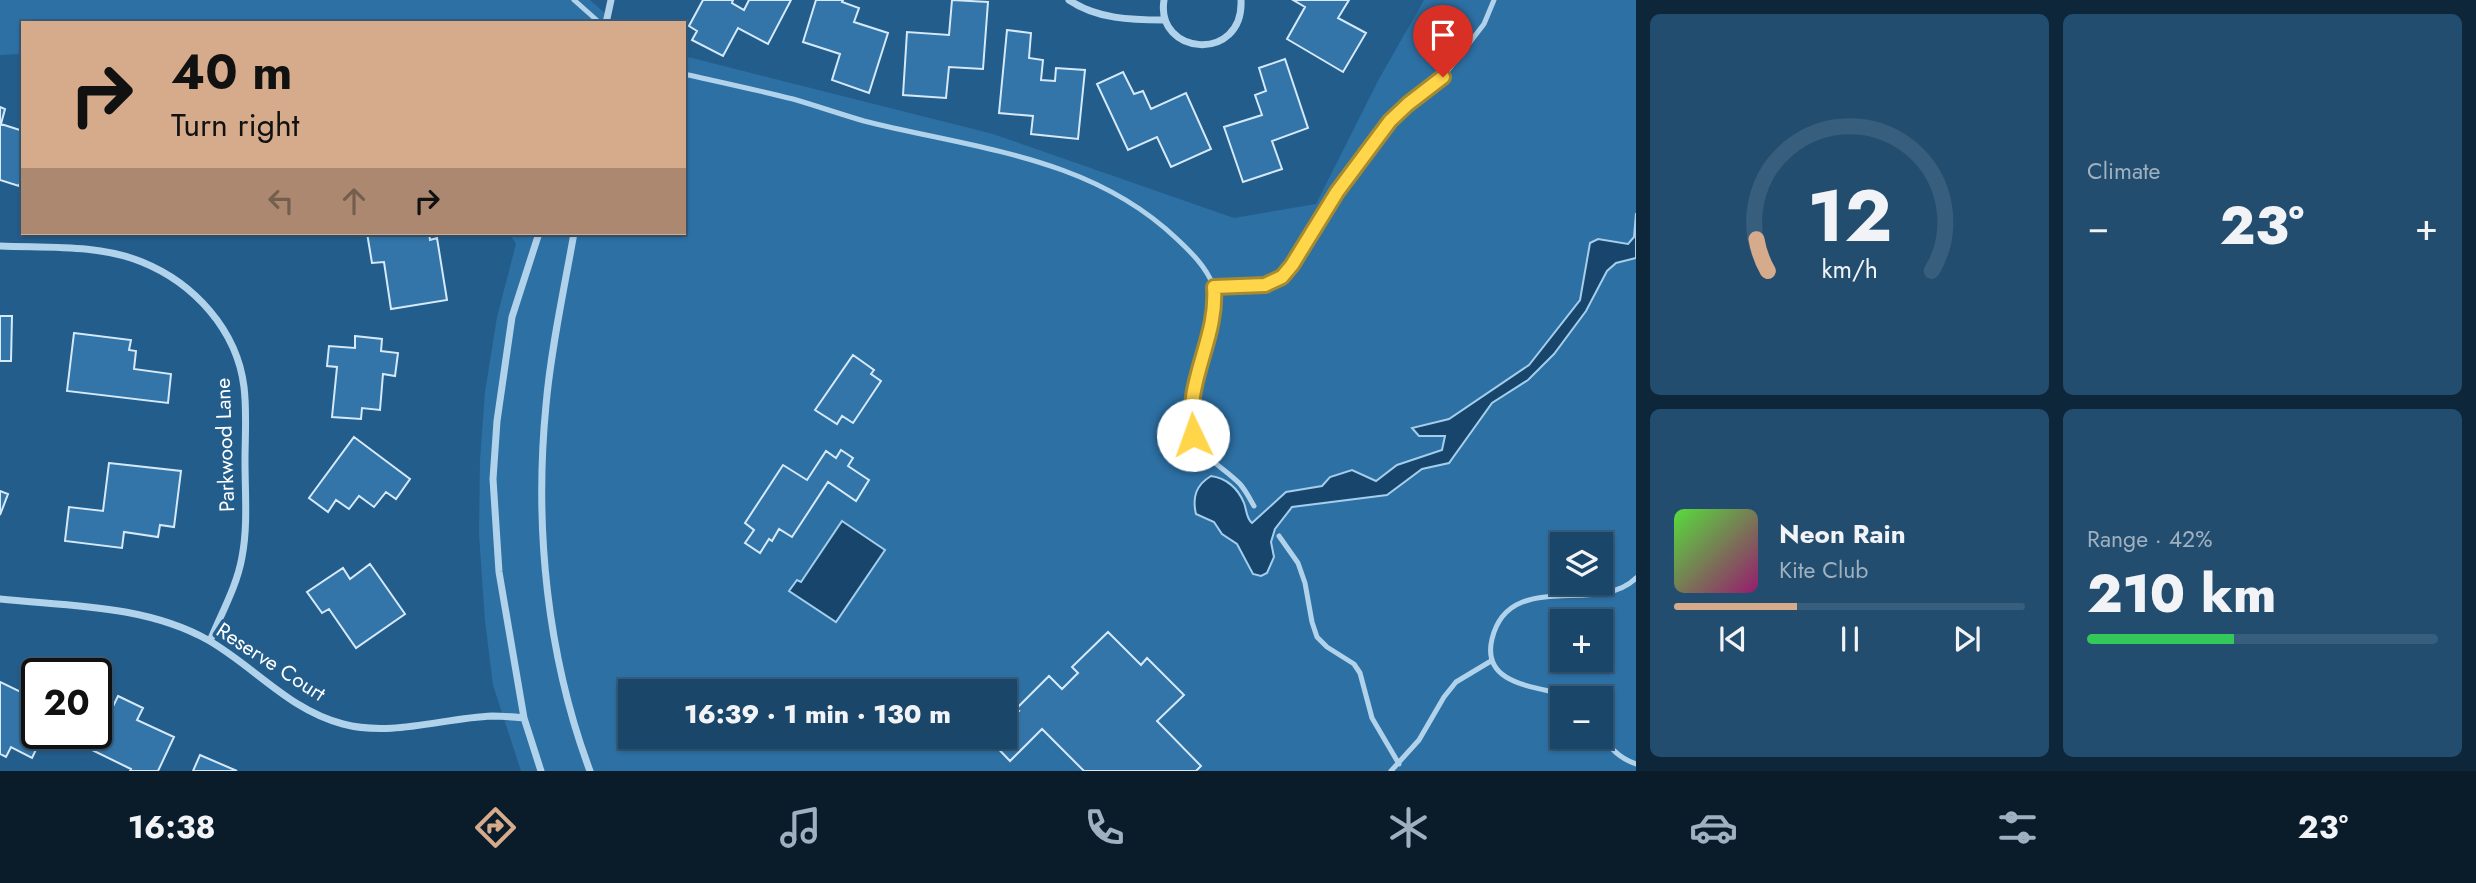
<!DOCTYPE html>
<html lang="en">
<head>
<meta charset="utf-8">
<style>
	body { margin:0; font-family:Jost,sans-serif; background:#234d6f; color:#f1f3f6; height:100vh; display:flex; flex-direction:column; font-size:26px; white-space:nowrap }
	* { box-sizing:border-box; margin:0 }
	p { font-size:23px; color:#9fb1c0 }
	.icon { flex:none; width:38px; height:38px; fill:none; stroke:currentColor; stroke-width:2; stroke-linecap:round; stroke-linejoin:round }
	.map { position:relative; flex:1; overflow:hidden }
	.drawer { display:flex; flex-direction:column; gap:14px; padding:14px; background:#0e263a; width:840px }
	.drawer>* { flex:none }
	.hud { position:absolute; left:21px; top:21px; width:665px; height:214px; border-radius:0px; box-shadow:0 2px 5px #0004,0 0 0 2px #385e7d; background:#d6ab8b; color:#111; overflow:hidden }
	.controls { position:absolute; left:1550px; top:532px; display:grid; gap:14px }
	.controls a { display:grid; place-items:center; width:63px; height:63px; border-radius:0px; background:#1a4669; box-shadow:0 2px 5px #0004,0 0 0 2px #385e7d; font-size:35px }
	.speed { position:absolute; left:21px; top:658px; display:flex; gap:14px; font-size:35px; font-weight:700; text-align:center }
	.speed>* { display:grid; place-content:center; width:91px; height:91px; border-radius:50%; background:#1a4669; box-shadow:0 2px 5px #0004,0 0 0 2px #385e7d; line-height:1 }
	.speed .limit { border:4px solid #111; border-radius:10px; background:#fff; color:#111 }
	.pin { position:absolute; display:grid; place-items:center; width:60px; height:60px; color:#fff; margin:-72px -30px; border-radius:50% 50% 50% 0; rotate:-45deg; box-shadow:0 0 7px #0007 }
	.pin .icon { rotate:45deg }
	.me { position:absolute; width:77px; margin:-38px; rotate:357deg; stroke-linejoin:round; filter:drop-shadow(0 0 5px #0008) }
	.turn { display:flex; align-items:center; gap:24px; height:147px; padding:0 35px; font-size:32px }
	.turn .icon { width:91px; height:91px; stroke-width:2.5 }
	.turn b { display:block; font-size:49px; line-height:60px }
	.lanes { display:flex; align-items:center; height:66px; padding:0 35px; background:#0003; justify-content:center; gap:35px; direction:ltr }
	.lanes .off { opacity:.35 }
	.big { font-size:52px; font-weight:800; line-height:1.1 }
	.drawer .card { flex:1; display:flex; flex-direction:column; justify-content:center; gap:10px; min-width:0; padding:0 24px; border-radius:10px; background:#234d6f }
	.drawer .dial { align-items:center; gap:0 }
	.dial svg { height:182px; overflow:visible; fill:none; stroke:#385e7d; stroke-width:7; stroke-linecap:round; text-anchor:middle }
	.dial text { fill:#f1f3f6; stroke:none }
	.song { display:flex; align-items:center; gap:21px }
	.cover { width:84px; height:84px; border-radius:10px; background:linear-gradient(135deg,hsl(110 70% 55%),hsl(320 70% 35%)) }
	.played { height:7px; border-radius:4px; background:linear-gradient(90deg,#d6ab8b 35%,#385e7d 35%) }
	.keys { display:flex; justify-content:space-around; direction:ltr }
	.heat { display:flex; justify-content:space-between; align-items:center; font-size:38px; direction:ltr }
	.charge { height:10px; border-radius:5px; background:linear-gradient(90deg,#34c759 42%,#385e7d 0) }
	.drawer .tiles { flex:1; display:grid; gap:14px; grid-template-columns:repeat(2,1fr) }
	.trip { position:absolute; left:618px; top:679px; width:399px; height:70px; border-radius:0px; background:#1a4669; box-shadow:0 2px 5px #0004,0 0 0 2px #385e7d; font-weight:800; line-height:70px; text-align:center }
	.tab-bar { display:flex; height:112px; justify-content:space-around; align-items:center; background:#0a1c2a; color:#9fb1c0 }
	.tab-bar .icon { width:49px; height:49px }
	.tab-bar .current { color:#d6ab8b }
	.tab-bar b { font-size:32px; color:#f1f3f6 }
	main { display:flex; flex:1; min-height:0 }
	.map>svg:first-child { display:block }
	.green { fill:#2d70a4; fill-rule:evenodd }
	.water { fill:#18456c; stroke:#a5ceec; stroke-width:2 }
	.building { fill:#3375a9; stroke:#d5e9f8; stroke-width:2 }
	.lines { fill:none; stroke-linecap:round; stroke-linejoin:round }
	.lane { stroke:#b1d2eb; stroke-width:5 }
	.street { stroke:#b1d2eb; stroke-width:7 }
	.route-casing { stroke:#a68a30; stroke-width:18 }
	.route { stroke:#ffd54a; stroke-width:12 }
	.labels { text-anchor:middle; stroke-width:7; stroke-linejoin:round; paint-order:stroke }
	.street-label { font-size:21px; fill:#fff; stroke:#235d8c }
</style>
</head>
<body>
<main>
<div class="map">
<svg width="1636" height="771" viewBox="0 0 1636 771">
	<rect width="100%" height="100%" fill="#235d8c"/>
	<path class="green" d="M0,0H590L616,23H23V54L0,55Z
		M1424,0H1636V771H521L493,685L485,621L479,534L480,460L485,392L497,317L516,244L509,233H684V56L993,134L1234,218L1316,204L1379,79ZM1563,544H1601V583H1563ZM1563,621H1601V660H1563ZM630,691H1004V737H630ZM1563,698H1601V737H1563Z"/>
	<path class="water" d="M1636,213V258L1616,263L1607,271L1586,311L1554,354L1528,380L1492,403L1449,463L1422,469L1387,495L1292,507L1275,529L1271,542L1274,557L1267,573L1261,576L1253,574L1237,544L1222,534L1214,522L1196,514C1192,497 1196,485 1211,476C1226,478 1238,488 1244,503C1247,511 1246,518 1252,523L1286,492L1322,486L1330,477L1352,470L1376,481L1397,465L1442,450L1445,436H1419L1412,428L1449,419L1529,365L1580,300L1590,243L1598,239L1628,244L1634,237Z
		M842,521L885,550L836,622L789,591L797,580L801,582Z"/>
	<path class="building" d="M703,0H733L732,3L744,10L749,0H791L768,44L738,28L723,56L692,40L697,31L689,26Z
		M816,0H843L842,2L859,8L854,22L888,33L869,93L832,80L840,54L803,42Z
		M952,0L988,2L983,69L949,67L946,98L903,95L907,32L949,35Z
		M1293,0H1349L1338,18L1366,33L1343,72L1287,39L1305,7Z
		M1007,30L1031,33L1029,58L1043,60L1041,80L1055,81L1056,68L1085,70L1078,139L1031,134L1033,116L999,113Z
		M1285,59L1308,128L1272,141L1282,169L1243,182L1224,127L1262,115L1255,95L1266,91L1259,68Z
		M1123,72L1134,94L1143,91L1151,109L1186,93L1211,149L1171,167L1157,137L1128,150L1097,84Z
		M0,107L5,109L1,124L23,131V174L19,186L0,180Z
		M367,233H429L430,240L437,238L447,300L391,309L384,262L372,263Z
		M0,316H12L11,361H0Z
		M74,333L131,340L129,350L136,351L134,369L171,374L168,403L67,391Z
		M355,336L382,339L381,351L398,353L395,376L383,374L380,410L362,408L361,419L332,417L337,367L327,366L329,346L355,348Z
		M853,355L874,370L871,374L881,381L853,423L842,416L837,424L815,410Z
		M354,437L410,479L396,499L386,492L374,507L359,496L349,509L336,500L328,512L309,498Z
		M841,450L853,458L848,466L869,480L856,501L828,482L792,537L779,529L772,541L769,539L760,553L745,543L754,530L745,523L783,465L807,480L826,451L836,458Z
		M109,463L181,471L174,527L160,525L158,537L124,532L122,548L65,541L69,507L103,511Z
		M0,491L8,494L0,515Z
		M370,564L405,614L356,648L329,609L322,613L307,592L343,568L350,579Z
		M1108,632L1141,665L1147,658L1184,695L1157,721L1201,766L1196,771H1084L1042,729L1010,761L990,740L994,737H1004V726L1019,711L1016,709L1049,676L1062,689L1078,673L1072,667Z
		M0,682L31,697L37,685V733H44L32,758L11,747L6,757L0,754Z
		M118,696L143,708L137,720L174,737L158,771H130L131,769L92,750Z
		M200,755L237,771H193Z"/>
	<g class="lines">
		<path class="lane" d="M574,0L600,23
			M684,74C720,82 757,90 793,99C817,106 840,114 864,121C975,149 1090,156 1177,239C1191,252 1206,267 1213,285C1228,323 1177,389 1193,435C1201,458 1224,467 1240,484C1246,491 1250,499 1254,506
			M1214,287L1265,285L1282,277L1292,266L1337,192L1390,121L1408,104L1443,77L1484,24L1494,0
			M1279,536L1298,563L1305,583L1312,622L1317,637L1327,647L1354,664L1360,673L1372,718L1399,764
			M1576,698C1545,686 1480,689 1492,639C1509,568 1598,616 1636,578
			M1601,731C1608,748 1619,758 1636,764
			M1391,771L1419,740L1444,697L1456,682L1491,661"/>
		<path class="street" d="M1069,0C1097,19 1131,20 1164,20
			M1164,0C1155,56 1244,63 1241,0
			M606,23L611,0
			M539,233L512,317L497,421L493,479L499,572L524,718L541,771
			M574,233C564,290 551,348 546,405C534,527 547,656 590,771
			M0,246C46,248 98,244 142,262C194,283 237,330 244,387C247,411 245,437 245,461C245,493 248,526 242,557C237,586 221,614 210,641
			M0,599C69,606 146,605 208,640C255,667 289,710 343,724C392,737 443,718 492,716C503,716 514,717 524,718"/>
	</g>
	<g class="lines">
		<defs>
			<path id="route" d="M1193,435C1184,380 1218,340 1214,287L1265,285L1282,277L1292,265L1337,192L1390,121L1408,104L1443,77"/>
		</defs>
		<use href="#route" class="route-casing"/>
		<use href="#route" class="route"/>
	</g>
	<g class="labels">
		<g class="street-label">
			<text transform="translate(225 445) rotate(-92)" y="7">Parkwood Lane</text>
			<text transform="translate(271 662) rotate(33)" y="7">Reserve Court</text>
		</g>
	</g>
</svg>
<div class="controls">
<a><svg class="icon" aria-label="layers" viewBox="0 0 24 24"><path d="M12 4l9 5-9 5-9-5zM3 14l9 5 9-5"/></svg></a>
<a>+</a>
<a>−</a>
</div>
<div class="speed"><div class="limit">20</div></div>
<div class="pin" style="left:1443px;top:77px;background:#d93025"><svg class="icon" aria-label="arrive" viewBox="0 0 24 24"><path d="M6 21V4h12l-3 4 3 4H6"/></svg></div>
<svg class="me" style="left:1193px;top:435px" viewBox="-20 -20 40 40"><circle r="19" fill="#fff"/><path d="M0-13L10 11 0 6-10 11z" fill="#ffd54a"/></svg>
<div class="trip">16:39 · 1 min · 130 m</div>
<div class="hud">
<div class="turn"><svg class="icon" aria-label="right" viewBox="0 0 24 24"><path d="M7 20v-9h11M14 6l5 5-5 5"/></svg><div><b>40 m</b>Turn right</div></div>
<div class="lanes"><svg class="icon off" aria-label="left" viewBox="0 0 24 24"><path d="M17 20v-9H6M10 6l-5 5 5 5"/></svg><svg class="icon off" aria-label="ahead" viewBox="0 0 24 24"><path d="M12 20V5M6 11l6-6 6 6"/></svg><svg class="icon" aria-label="right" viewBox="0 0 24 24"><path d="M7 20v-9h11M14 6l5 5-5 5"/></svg></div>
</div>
</div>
<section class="drawer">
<div class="tiles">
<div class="card dial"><svg viewBox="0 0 100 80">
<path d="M14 69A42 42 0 1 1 86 69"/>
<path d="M14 69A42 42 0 0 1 9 55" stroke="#d6ab8b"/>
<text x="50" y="56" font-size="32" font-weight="700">12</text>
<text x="50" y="72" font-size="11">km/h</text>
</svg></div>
<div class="card"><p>Climate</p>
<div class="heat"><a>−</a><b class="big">23°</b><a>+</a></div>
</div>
<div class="card">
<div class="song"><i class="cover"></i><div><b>Neon Rain</b><p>Kite Club</p></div></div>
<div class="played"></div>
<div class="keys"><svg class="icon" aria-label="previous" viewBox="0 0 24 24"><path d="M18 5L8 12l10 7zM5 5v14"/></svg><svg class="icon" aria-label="pause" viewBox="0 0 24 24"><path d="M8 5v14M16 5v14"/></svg><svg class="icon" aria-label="next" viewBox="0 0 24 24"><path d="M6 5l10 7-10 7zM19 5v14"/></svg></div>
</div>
<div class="card"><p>Range · 42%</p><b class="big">210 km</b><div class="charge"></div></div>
</div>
</section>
</main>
<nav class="tab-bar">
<b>16:38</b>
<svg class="icon current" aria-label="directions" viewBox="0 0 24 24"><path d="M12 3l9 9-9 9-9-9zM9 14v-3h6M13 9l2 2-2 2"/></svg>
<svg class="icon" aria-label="music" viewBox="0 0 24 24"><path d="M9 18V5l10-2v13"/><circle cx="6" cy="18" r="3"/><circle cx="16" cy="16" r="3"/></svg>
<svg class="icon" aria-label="phone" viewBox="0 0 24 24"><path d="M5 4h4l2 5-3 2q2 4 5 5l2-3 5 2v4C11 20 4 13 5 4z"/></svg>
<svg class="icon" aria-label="climate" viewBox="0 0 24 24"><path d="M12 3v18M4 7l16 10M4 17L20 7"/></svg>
<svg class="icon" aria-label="car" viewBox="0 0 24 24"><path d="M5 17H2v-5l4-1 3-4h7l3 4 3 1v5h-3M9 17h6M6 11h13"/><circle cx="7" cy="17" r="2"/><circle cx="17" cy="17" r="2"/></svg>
<svg class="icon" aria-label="filters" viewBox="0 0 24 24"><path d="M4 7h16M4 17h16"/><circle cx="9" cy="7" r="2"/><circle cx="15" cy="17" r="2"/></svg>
<b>23°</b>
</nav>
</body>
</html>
